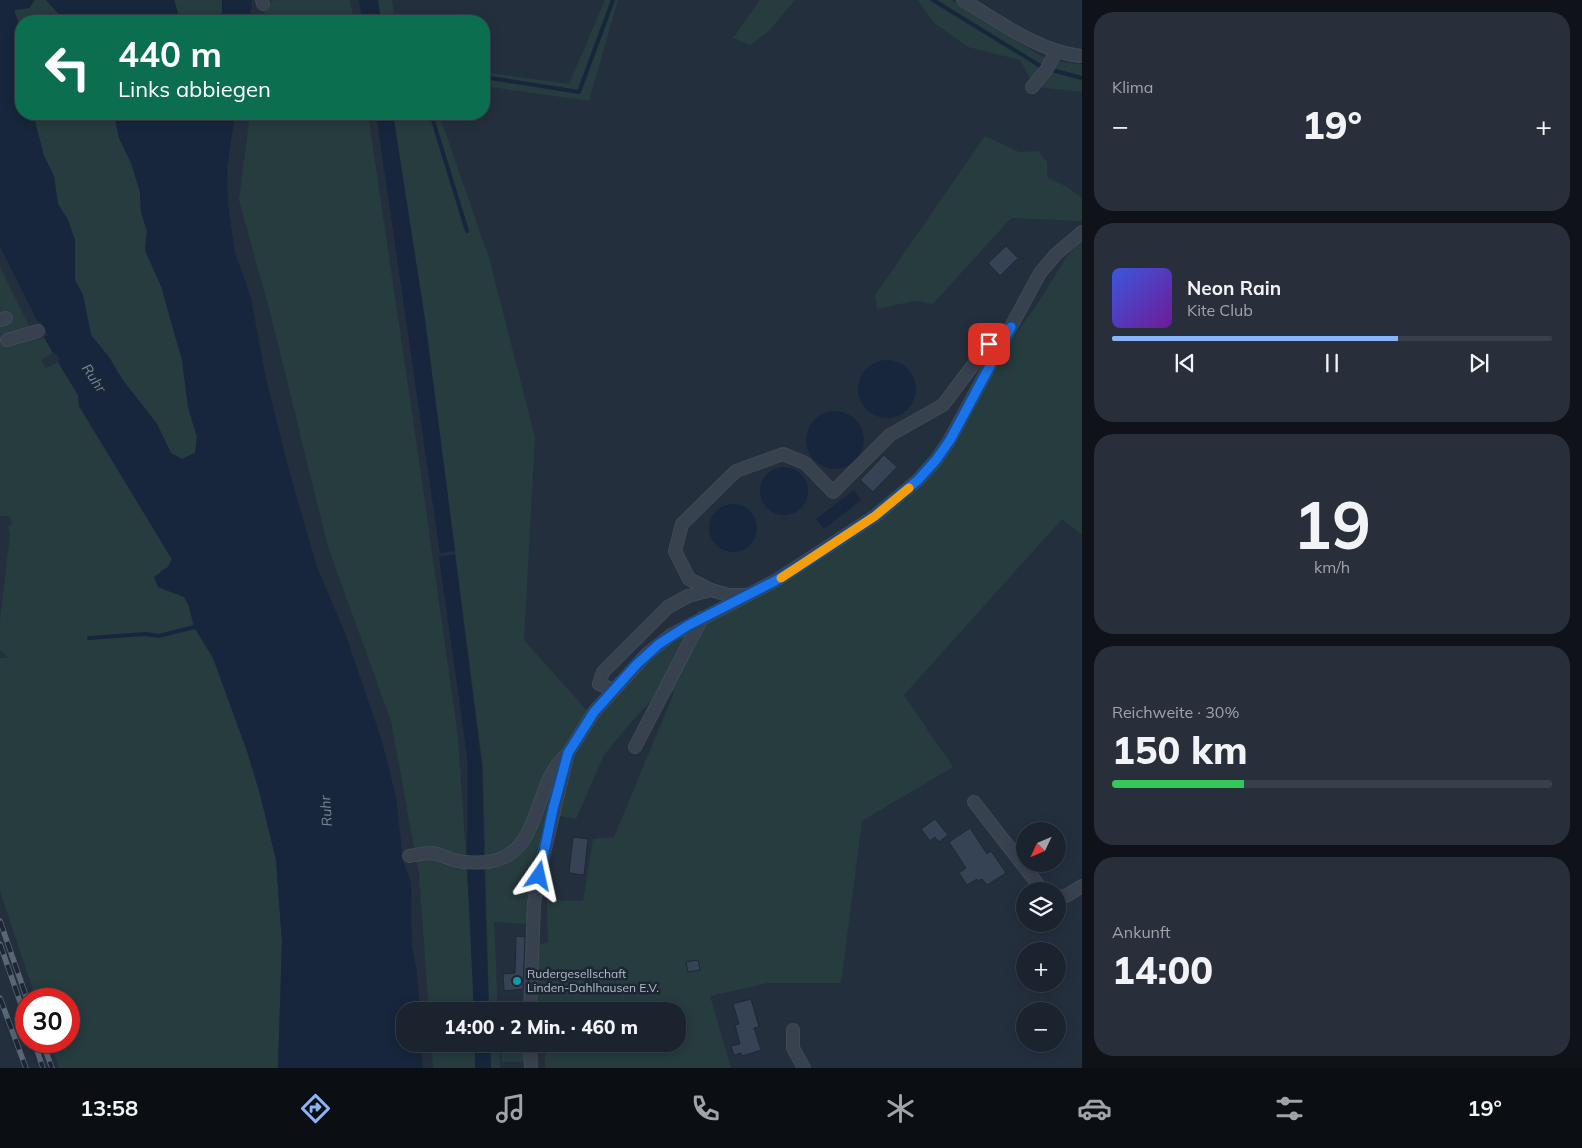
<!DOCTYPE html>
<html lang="de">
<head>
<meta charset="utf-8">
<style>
	body { margin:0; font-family:Mulish,sans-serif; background:#282f3a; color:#f1f3f6; height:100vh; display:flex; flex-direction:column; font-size:19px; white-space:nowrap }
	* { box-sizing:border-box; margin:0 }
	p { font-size:16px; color:#a0a4aa }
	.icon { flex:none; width:28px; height:28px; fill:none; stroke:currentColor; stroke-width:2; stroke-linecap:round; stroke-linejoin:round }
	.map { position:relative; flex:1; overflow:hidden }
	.drawer { display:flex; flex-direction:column; gap:12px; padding:12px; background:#0f1319; width:500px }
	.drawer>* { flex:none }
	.hud { position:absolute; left:15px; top:15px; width:475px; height:105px; border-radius:20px; box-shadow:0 2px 12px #0003,0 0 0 1px #39404a; background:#0b6e4f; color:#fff; overflow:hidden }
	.needle { width:32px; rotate:226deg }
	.tools { position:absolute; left:1016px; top:822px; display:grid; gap:10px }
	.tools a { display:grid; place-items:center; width:50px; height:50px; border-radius:50%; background:#1b232e; box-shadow:0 2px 12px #0003,0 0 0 1px #39404a; font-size:25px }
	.speed { position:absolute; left:15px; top:988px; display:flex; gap:10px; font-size:25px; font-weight:700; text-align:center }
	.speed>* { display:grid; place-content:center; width:65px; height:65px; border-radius:50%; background:#1b232e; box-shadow:0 2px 12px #0003,0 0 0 1px #39404a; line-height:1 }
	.speed .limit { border:8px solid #d22; background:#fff; color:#111 }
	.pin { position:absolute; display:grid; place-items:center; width:42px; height:42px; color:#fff; margin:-21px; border-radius:10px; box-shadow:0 2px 8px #0006 }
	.me { position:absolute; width:55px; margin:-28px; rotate:11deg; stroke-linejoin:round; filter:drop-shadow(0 0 4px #0008) }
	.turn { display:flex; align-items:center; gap:18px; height:105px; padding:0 20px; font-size:22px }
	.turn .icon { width:65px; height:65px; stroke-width:2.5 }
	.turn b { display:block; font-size:35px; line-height:42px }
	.big { font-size:38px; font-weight:800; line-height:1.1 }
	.drawer .widget { flex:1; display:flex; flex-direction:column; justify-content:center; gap:8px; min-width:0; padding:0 18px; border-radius:20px; background:#282f3a }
	.drawer .dial { align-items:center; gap:0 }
	.dial b { font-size:65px; line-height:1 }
	.song { display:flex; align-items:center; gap:15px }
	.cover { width:60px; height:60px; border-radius:8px; background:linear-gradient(135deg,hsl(230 70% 55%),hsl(280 70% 35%)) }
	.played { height:5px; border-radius:2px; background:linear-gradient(90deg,#8ab4f8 65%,#39404a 65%) }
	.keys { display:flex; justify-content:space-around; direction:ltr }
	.heat { display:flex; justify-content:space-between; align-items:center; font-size:28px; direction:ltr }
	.charge { height:8px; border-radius:4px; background:linear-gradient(90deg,#34c759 30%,#39404a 0) }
	.trip { position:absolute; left:396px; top:1002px; width:290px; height:50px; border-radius:20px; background:#1b232e; box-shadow:0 2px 12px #0003,0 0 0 1px #39404a; font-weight:800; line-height:50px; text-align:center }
	.menu { display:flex; height:80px; justify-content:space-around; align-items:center; background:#0b0e12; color:#a0a4aa }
	.menu .icon { width:35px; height:35px }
	.menu .on { color:#8ab4f8 }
	.menu b { font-size:22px; color:#f1f3f6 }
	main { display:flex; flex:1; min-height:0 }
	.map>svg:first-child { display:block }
	.green { fill:#263c3f }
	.water { fill:#17263c }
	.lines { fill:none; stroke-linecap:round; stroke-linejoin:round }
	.stream { stroke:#17263c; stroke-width:4 }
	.building { fill:#364354; stroke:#1f2835 }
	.minor-casing { stroke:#414a57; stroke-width:14 }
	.minor { stroke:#38414e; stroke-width:12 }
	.rail-casing { stroke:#5a6575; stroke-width:5.5 }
	.rail { stroke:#1d2633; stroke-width:4; stroke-dasharray:11; stroke-linecap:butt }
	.route-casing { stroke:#114b97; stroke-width:12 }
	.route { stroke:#1a73e8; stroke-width:9 }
	.slow { stroke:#f59e0b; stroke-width:9 }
	.culture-dot { fill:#0f9aa8; stroke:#1d2633; stroke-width:2 }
	.labels { text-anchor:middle; stroke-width:5; stroke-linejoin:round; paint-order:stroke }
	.poi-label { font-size:12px; fill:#b4bcc9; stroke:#1d2633; text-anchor:start }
	.water-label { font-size:14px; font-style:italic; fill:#6d86a8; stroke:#1d2633 }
</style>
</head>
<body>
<main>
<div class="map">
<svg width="1082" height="1068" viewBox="0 0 1082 1068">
	<rect width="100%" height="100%" fill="#242f3e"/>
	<path class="green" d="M35,0H46L65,21H21V31L14,10L29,8Z
		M174,0H222V21H180Z
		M274,0H350L354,21H263L265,5Z
		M377,0H392L395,21H380Z
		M605,0H618L589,101L484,86V72L569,84Z
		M760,0H795L769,31L750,45L733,38Z
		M918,0H951L1041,56L1067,63L1082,64V92L1037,87L1032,82L1020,60L968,47L934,23Z
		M33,114H114L119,138L131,163L140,192L141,212L147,231L145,251L161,286L182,360L188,407L197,437L195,453L182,459L171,453L157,424L122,379L109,357L91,335L83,295L75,280V263L68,220L58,205L54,176L44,156Z
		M250,114H368L421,474L458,737L471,932L474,1011H429L419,875L391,721L328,547L271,316L239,200Z
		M393,114H439L490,261L535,438L524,640L589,713L647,656L705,620L775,589L906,500L918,486L993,366L1038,303L1066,258L1082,239V535L1062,519L904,695L953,767L862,821L841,983H768L710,996L731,1068H545V1044H678V1011H544V1002H536L537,944L548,943L547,900L583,901L593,839L614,837L674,693L663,688L632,721L604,755L576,819L556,815L530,924L494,922L498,1011H489L483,767L425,321Z
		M985,136L1019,152L1038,151L1047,162V177L1067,187L1082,198V221L1011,218L933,304L914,301L877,309L875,295Z
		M0,267L36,340L44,337L53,353L41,360L46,368L58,362L78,395L79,406L172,560L168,567L160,571L158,587L184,597L189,606L194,627L213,658L247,751L260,794L276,860L282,942L278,1068H59L50,1041H69V999H36L0,891V658H8L0,650V621L10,534L8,527L12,524L10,516H0V335L6,334H0Z
		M431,1044H475V1068H433Z
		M490,1044H499L500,1068H491Z
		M502,1044H527V1062H502Z"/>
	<path class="water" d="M0,0H35L29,8L14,10L21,31V114H33L44,156L54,176L58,204L68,220L75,240V280L83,295L91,335L109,357L122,379L157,424L171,453L182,459L195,453L197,437L188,407L182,360L161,286L145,250L147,231L141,212L140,192L131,163L119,138L114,114H235L227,168L228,204L235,253L251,298L265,374L288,467L317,567L345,633L382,741L396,797L403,860L411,883L412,946L417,971L420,1011H405V1044H421L423,1068H278L282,942L276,860L260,794L247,751L213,658L194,627L189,606L184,597L158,587L154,577L168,567L172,559L79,406L78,395L58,362L60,359L57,354L53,353L44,337L48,335L46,331L39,334L37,329L42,326L41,322H38L0,247Z
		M46,0H174L180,21H65Z
		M222,0H252L249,21H222Z
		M359,0H378L381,21H362Z
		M376,114H393L425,319L455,551L440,553Z
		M858 389a29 29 0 1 1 58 0a29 29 0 1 1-58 0Z
		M806 440a29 29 0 1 1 58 0a29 29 0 1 1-58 0Z
		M760 491a24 24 0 1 1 48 0a24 24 0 1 1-48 0Z
		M854,490L861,500L824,529L816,519Z
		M709 528a24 24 0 1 1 48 0a24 24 0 1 1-48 0Z
		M455,554L482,767L484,860L467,859V756L439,557Z
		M484,865L489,1011H474L467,866Z
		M475,1044H490L491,1068H475Z"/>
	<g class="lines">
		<path class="stream" d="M933,0L1042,67
			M1052,70L1082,78
			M484,77L579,92L613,0
			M431,114L467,231
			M89,638L146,634L159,636L198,626"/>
	</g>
	<path class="building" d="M1006,246L1018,258L1000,276L988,263Z
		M884,455L897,467L873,492L860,480Z
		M935,819L948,835L939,842L935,837L930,841L921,829Z
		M970,828L987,854L991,851L1006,873L987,885L982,879L978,881L977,879L967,885L959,873L966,868L949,842Z
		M573,837L588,839L584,875L569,873Z
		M516,936L525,937L523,989L504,991L503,974L515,973Z
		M698,960L700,970L688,972L686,962Z
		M751,999L759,1027L754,1028L761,1050L742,1056L741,1053L734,1055L731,1046L740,1044L735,1025L739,1024L733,1004Z"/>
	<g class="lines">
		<defs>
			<path id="minor" d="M262,0L263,4
				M963,0C998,21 1041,53 1082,56
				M1032,87L1047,69L1056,51
				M0,320L6,318
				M7,340L38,331
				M745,595H729L711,590L689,579L675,551L682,524L736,471L783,454L805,463L833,492L890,435L943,405L989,344L1007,330
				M614,690L599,684L603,672L668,607L688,596L711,590
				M635,747L702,618
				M974,802L1043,891
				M409,856C417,855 424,853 432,853C440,854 447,858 454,860C465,863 481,863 493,861C541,851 534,785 564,757
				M1058,897L1066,896L1082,886
				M530,1011L534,903L542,862L568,753L594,712L647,654L671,635L775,581L875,516L918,480L936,460L949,441L1040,273L1056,254L1082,232
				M793,1030V1048L804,1068
				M530,1044L531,1068"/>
		</defs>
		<use href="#minor" class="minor-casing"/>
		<use href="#minor" class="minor"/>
		<defs>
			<path id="rail" d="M0,921L27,999
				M0,944L26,1019
				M0,998L26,1068
				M34,1041L43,1068
				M42,1041L52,1068"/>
		</defs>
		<use href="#rail" class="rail-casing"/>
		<use href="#rail" class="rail"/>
	</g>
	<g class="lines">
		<defs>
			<path id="route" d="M539,876L553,809L568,753L594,712L637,664L659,644L687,626L775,581L804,563L875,516L918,480L936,460L950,440L1011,327L989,344"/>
		</defs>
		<use href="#route" class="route-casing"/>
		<use href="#route" class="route"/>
		<path class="slow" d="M781,578L875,516L909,488"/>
	</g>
	<circle class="culture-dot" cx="517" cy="981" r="5"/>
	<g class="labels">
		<g class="poi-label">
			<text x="527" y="978">Rudergesellschaft<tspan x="527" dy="14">Linden-Dahlhausen E.V.</tspan></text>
		</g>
		<g class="water-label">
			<text transform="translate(94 378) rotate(56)" y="5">Ruhr</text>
			<text transform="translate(326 811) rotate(-94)" y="5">Ruhr</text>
		</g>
	</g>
</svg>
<div class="tools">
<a><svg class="needle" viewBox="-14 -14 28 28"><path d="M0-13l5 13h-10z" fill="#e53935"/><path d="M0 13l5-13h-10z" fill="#a0a4aa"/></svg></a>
<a><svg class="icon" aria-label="layers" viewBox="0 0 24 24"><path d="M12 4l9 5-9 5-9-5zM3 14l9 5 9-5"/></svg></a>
<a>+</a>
<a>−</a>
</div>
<div class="speed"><div class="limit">30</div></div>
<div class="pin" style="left:989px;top:344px;background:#d93025"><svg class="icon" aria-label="arrive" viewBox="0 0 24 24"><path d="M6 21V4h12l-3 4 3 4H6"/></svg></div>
<svg class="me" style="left:539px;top:876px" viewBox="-20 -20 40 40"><path d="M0-17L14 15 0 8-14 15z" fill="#1a73e8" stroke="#fff" stroke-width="4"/></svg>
<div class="trip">14:00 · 2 Min. · 460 m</div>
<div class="hud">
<div class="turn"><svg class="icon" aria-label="left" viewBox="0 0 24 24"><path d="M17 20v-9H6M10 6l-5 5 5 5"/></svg><div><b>440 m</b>Links abbiegen</div></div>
</div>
</div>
<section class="drawer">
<div class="widget"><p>Klima</p>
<div class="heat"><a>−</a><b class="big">19°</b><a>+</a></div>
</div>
<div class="widget">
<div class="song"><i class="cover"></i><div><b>Neon Rain</b><p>Kite Club</p></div></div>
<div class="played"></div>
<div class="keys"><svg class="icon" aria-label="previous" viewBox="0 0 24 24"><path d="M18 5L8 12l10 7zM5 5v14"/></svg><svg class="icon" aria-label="pause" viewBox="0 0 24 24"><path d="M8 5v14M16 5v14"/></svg><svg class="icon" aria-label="next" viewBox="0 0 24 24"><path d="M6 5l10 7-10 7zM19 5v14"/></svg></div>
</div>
<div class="widget dial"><b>19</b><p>km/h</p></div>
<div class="widget"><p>Reichweite · 30%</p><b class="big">150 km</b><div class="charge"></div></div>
<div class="widget"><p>Ankunft</p><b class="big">14:00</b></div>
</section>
</main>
<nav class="menu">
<b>13:58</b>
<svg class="icon on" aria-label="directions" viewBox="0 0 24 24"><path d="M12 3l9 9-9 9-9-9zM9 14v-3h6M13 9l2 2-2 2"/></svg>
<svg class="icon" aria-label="music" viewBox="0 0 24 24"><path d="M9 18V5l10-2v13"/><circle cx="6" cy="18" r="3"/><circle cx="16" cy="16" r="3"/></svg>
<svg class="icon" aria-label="phone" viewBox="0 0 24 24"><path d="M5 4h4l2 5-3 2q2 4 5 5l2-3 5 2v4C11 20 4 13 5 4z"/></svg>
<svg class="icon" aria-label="climate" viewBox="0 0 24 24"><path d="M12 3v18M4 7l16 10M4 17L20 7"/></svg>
<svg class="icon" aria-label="car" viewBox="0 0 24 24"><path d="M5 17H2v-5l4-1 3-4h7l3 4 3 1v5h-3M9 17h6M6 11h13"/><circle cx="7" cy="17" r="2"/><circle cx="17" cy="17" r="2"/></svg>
<svg class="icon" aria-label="filters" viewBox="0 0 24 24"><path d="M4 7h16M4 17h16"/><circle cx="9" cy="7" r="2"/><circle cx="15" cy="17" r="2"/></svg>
<b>19°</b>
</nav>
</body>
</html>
